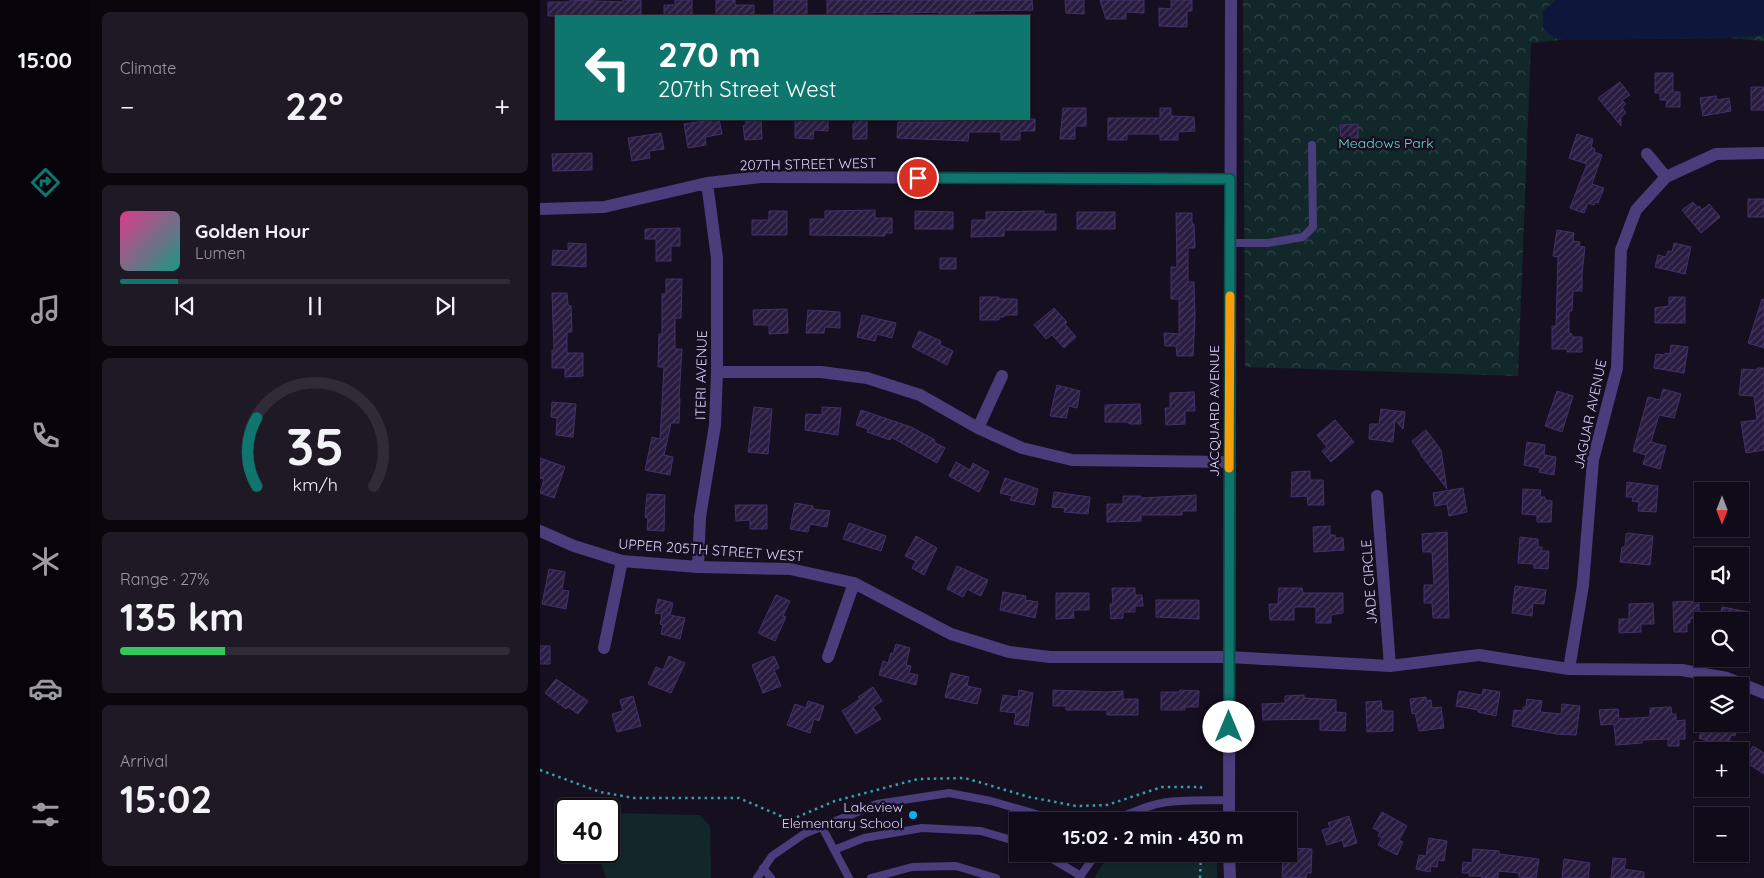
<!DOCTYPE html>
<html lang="en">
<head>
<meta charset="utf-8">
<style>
	body { margin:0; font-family:Quicksand,sans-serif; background:#1e1925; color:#f1f3f6; height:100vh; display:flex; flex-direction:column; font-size:19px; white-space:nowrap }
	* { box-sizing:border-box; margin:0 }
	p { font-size:16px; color:#9c9ba2 }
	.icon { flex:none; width:28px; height:28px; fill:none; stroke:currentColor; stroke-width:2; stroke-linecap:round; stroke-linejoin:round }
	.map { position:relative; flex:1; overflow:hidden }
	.side { display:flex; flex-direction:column; gap:12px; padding:12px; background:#09060d; width:450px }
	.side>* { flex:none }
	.guide { position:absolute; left:15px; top:15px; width:475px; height:105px; border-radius:0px; box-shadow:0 1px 4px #0004,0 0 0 1px #302b37; background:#0f766e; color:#fff; overflow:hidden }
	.needle { width:32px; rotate:180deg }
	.fabs { position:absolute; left:1154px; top:482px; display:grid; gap:10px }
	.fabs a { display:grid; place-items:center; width:55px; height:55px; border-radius:0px; background:#100b18; box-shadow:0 1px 4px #0004,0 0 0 1px #302b37; font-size:25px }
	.speed { position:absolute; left:15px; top:798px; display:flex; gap:10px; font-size:25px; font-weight:700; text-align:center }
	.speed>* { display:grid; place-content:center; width:65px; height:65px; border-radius:50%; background:#100b18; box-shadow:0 1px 4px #0004,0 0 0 1px #302b37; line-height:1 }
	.speed .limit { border:2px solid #111; border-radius:8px; background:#fff; color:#111 }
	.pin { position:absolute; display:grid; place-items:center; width:42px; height:42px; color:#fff; margin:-21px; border:2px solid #fff; border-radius:50%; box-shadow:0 1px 5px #0007 }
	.me { position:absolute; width:55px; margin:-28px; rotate:0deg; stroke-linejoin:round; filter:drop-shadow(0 0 4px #0008) }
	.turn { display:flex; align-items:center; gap:18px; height:105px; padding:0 20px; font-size:22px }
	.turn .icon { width:65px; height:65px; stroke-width:2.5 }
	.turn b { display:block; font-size:35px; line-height:42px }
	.big { font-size:38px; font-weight:700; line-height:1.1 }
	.side .tile { flex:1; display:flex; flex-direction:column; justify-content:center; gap:8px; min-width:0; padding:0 18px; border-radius:8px; background:#1e1925 }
	.side .dial { align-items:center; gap:0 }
	.dial svg { height:130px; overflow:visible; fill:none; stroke:#302b37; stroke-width:7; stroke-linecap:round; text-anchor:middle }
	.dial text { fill:#f1f3f6; stroke:none }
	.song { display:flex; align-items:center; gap:15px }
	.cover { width:60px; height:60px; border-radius:8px; background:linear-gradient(135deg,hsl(330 70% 55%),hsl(170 70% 35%)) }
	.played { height:5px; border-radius:2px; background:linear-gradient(90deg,#0f766e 15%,#302b37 15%) }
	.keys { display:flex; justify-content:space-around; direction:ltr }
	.heat { display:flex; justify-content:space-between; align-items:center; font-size:28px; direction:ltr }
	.charge { height:8px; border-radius:4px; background:linear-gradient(90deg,#34c759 27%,#302b37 0) }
	.trip { position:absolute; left:469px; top:812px; width:288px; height:50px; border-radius:0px; background:#100b18; box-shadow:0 1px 4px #0004,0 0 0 1px #302b37; font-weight:700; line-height:50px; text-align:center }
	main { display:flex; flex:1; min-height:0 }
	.menu { display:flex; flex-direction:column; width:90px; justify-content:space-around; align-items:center; background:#06040a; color:#9c9ba2 }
	.menu .icon { width:35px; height:35px }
	.menu .selected { color:#0f766e }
	.menu b { font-size:22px; color:#f1f3f6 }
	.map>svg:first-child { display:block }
	.grass { fill:#12272a }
	.park { fill:url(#park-crowns) }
	.water { fill:#0d163b }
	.building { fill:url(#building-hatch); stroke:#45306a }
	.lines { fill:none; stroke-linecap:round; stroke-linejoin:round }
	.path { stroke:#369fab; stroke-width:2.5; stroke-dasharray:2.5 4; stroke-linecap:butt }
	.service { stroke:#493d7c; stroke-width:8 }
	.minor { stroke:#493d7c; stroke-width:12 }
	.tertiary { stroke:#493d7c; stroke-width:12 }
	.route-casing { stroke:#0a4d48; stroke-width:12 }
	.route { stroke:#0f766e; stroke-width:9 }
	.slow { stroke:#f59e0b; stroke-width:9 }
	.poi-dot { fill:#10b0e9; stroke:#150f20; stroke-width:2 }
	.labels { text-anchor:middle; stroke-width:5; stroke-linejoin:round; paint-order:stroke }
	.park-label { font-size:14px; fill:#62d7cc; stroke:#150f20 }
	.street-label { font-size:14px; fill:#ddd1fc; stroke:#150f20 }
	.poi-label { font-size:14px; fill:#ddd1fc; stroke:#150f20; text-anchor:end }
</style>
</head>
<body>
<main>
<nav class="menu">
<b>15:00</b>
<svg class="icon selected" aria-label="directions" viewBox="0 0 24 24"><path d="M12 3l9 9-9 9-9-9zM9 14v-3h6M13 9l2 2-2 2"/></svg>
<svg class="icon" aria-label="music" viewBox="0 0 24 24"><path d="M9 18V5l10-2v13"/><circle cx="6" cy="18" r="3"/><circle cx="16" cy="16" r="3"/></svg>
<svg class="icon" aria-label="phone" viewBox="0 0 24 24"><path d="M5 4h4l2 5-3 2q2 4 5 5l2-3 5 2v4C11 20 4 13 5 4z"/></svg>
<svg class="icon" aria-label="climate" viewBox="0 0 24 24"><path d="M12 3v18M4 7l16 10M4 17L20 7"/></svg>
<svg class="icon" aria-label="car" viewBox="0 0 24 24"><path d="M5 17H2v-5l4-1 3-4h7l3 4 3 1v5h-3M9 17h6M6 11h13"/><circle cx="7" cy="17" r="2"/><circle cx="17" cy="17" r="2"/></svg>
<svg class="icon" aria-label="filters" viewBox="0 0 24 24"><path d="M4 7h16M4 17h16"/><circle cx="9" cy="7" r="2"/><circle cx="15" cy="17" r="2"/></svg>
</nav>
<section class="side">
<div class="tile"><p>Climate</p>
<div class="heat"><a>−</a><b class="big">22°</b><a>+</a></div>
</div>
<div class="tile">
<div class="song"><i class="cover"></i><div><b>Golden Hour</b><p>Lumen</p></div></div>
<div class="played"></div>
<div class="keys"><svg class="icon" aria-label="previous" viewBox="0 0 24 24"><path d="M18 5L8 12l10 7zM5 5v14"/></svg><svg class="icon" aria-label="pause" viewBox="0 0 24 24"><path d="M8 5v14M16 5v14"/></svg><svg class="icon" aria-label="next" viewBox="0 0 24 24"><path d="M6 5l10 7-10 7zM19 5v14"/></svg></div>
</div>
<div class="tile dial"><svg viewBox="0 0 100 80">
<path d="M14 69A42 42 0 1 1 86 69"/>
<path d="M14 69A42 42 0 0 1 14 27" stroke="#0f766e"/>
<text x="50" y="56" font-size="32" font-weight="700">35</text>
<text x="50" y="72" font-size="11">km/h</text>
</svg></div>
<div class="tile"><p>Range · 27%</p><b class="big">135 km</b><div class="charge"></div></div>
<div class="tile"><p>Arrival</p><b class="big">15:02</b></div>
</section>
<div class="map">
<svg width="1224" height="878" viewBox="0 0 1224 878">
	<defs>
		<pattern id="park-crowns" width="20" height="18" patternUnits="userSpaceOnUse" patternTransform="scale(1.25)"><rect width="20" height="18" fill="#12272a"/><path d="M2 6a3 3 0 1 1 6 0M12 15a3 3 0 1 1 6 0" fill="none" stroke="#34454a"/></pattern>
		<pattern id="building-hatch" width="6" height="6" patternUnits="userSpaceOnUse" patternTransform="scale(1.25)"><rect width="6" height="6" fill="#291c40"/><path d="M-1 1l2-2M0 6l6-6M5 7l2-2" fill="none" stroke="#483c5c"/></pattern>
	</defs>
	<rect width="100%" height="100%" fill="#150f20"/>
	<path class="grass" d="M69,813L160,815L170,826L171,878H66L57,851H69Z
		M647,816L667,818L670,821H616L620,819Z
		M569,854H677V878H554Z"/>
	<path class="park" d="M703,0H1224V41L1189,38L1023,40L991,43L978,376L705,367Z"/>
	<path class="water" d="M1016,0H1224V35L1189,38L1023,40L1014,38L1003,28V11Z"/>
	<path class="building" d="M30,0L83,2V0H101V16H8V2H30Z
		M135,0H152V16H124V5H135Z
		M176,0H195V5H214V16H176Z
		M234,0H267V16H234Z
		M287,0H492L493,10L434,11V16H399V12L365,13V16H354V12L325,13V15H307V16H287Z
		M525,0H544V14L526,13Z
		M560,0H604V13L586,12V19H566Z
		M631,0H652V11H647V27L619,26V8L631,9Z
		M1115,73H1133V92H1140V107H1126L1127,100H1120V93H1115Z
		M1080,82L1090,95L1082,100L1086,104L1082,107L1086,113L1081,117V126L1058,98Z
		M1211,87H1224V110H1211Z
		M1176,96L1177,100L1189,98L1191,111L1163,116L1160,98Z
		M523,108H546V126H535V139H520Z
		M620,108H631V116L654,117L655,131L638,132V140H620V134H587V140H568V118H620Z
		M179,119L182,134L165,137L166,145L148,148L144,124Z
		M206,119H221L222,139L205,140L203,126L206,125Z
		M255,119H288V131L274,130L273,139L255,138Z
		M315,119H327V139H313V124H315Z
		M410,119H495V131H480V140H461V132H429L428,141L357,138L358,122H410Z
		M818,124V138H801L800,125Z
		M121,133L124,149L109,151L110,158L92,161L88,138Z
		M1037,134L1053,139L1051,147L1055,149L1054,152L1062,155L1052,184L1064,188L1058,203L1055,202L1054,205L1048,203L1044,213L1030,208L1047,164L1029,158Z
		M52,153V170L13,171L12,154Z
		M1208,199H1224V217H1208Z
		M1153,202L1158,208L1159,206L1162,210L1169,204L1180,217L1161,233L1142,210Z
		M335,210V218H352V233H345V236L270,235V219H285V211Z
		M229,211H247V235H212V220H229Z
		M375,211L413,212V229H375Z
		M504,211V214H516V230H464V236L431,237L432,220H446V212Z
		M537,212H575V229H537Z
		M636,213H652V224H654L655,248H648V282H654L655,318L653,356H637L636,346H625L624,333L639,334V299H631V267H637Z
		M140,228V246H131V261H116V239H105V229Z
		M1017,230L1034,233L1033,241L1040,242L1039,246L1045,247L1042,274V291H1033L1032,311H1029V333L1032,334V337H1042V352H1027V349H1012V326H1016L1018,257L1013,256Z
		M28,243L46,244V267L12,265L13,250L28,251Z
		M1134,243L1151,247L1145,274L1115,267L1118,255L1126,257L1128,251L1132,252Z
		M400,258H416V269H400Z
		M126,279H142L141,318H135V349H142L139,398L140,399L139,423H131L124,455L133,457L130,475L105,470L112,437L120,439L124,367H118L119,334H122V294H126Z
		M12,293H27L28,305L31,306L32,332H27V353H43V376L25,377V368H12V350H14Z
		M440,297H459V299H477V315H464V317H459V320H440Z
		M1129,297H1145V323H1115V308L1129,306Z
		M1222,299L1224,300V348L1208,343Z
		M514,308L527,322L525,324L536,337L524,348L512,335L506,339L494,325Z
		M247,309L248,333L229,334V325H214L213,310Z
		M268,310L300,312V328L285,327L284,333H266Z
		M322,315L356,323L352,338L337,334L335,341L317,337Z
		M379,331L401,341L400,345L413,351L407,365L372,347Z
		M1131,345L1148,347L1144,373L1114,368L1116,354L1125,355V353L1130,354Z
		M1217,368H1224V450L1206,453L1201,422L1217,420L1214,396L1199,395L1202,369L1217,370Z
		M517,385L540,391L537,408L529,406L526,418L510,416Z
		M1123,389L1141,394L1134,418L1119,415L1111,442L1126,446L1120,469L1103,464L1106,455L1093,451L1108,397L1120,400Z
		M1017,391L1033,396L1022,432L1005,426Z
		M654,392L655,411H645V424L626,425L625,408H630V393Z
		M12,402L36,404L33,437L16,435L17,418L11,417Z
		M600,404L601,424H589V422H565V405Z
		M214,407L232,409L228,454L208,452Z
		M282,407L301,408L298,435L265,430L266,414L282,415Z
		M841,409L865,412L863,429L855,420L853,442L829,439L830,424H839Z
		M321,410L371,427L395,440L394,442L405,448L397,463L351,437L350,440L327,432L328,429L316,425Z
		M795,420L814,442L791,462L782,451L787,447L777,435Z
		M886,430L901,450L907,489L880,454H881L872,441Z
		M987,442L1005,445L1004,455L1016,457L1014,475L999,472L1000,468L984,465Z
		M0,458L25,467L14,498L0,493L4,479L0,478Z
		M416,462L430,470L433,463L449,472L439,492L409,476Z
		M770,471V480H783L784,505H768L767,496L751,497L752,472Z
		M465,478L498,489L494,505L470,500L472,496L460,493Z
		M1087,482L1118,486L1116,512L1098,511L1099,502L1092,501L1093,497H1086Z
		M923,488L927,512L909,516L907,504L895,506L893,493Z
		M983,489L1001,490L1000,497H1005V500L1012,501L1011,522H997V515L982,514Z
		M514,492L550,497L548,514L524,512L525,508L512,507Z
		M107,494L125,495L124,531L107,530L108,518L105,517Z
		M656,495V511H642V515H601V521L567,522V504H583V496H601V498Z
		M255,503L273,506V509L290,511L287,527L270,524L268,532L250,529Z
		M195,505H227V529H210V520L196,521Z
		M309,523L346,536L341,551L303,539Z
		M790,526V535H795V538H803L804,550L774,552L773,527Z
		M907,532L909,618H893L892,603H884V585H894L892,552H883L882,534Z
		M1088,533L1113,536L1110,565L1080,562L1082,547H1085L1086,534Z
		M376,536L397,548L384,575L372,568L376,561L365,556Z
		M980,537L998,539V547H1002V551H1009L1008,569L994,568V564L978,563Z
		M417,566L448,580L441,596L427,589L423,597L407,589Z
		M9,569L25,572L22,590L29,591L26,609L2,604Z
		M975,586L1006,590L1004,604L993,603L992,616L972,613Z
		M572,588H595V595H602L603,606H595V612H583V618L571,619L570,604H573Z
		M739,588H762L763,593H803V613L791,615V623H776V607H754V620H730L729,604H738Z
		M463,592L486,596L485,600L498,602L495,618L460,610Z
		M516,593H549V610H533L534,618L516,619Z
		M236,595L250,601L243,616L246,617L235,641L218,633Z
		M118,599L133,603L130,615L145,618L140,639L121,634L123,625L120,624L122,614L115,613Z
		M616,600H659V619L616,617Z
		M1159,601V618L1150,619V623H1147V632H1134L1133,602Z
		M1113,603L1114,624H1101V632L1079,633V619H1089V604Z
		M1182,607L1209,612L1207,621H1179Z
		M356,644L370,648L366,665L371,666L369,673L378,675L376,685L339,675L343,661L348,663L351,653L353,654Z
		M0,646H10V664H0Z
		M129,656L145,663L131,693L108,684L116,667L123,670Z
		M234,656L239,668L234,670L241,686L223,693L212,665Z
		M411,673L429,677L427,686L441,689L437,704L405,697Z
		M16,679L48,701L38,714L28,707L26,709L5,693Z
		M333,687L342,701L333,707L341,719L316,734L302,711L320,699L318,697Z
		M943,689L960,692L956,716L938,712V710L916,706L919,691L942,695Z
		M479,690L493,693L488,726L474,724L476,713L460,711L463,695L478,697Z
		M513,690L566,692L583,691V699H598V715H567V710H526V706H513Z
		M640,690L659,691L658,707H645V710H621V692H640Z
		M764,695V698L796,700V712L806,713L805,731L780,730V719L723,720L722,704L745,703V696Z
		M93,696L101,726L77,732L72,714L83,711L80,700Z
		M886,697V701L891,700L892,708L901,707L904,728L879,731L875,713L872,714L870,699Z
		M987,699L1002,701L1000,712L1021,714L1022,704L1040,706L1036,735L1016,734L972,726L974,710L983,711V707H986Z
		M268,701L284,706L279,721L274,719L270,733L247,725L255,704L266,708Z
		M841,701L842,710H844V711H853V731L827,732L826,702Z
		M1131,707L1132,714H1136V721L1145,720V739H1139V746H1128V739L1102,740V743L1076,745L1074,724L1061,725L1059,710L1078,709L1079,719L1110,717V708Z
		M1163,724H1199L1195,736L1191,735L1187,747L1159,738Z
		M1213,746L1224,753V774L1204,761Z
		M842,812L867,826L859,840L863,842L857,855L838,845L842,838L838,836L840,832L833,828Z
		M809,816L817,843L804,847L802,840L787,845L782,830L790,828L788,823Z
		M889,838L907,841L904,861L898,860L897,867L891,866L890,872L876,869L879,855L886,856Z
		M748,848L772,849L771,873H767L766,878L742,877L743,854H748Z
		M933,849L959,851V854L999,859L996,878L979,877V873L958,871V878H942V876H929L930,873H922L923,862L932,863Z
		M1073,858L1086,859L1084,869L1104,872V878H1071Z
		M1024,859L1050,863L1048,878H1022Z"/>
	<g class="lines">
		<path class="path" d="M0,770L60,792L94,798H199L250,820L295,801L378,779L425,778L489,797L536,806L567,805L622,787H661V790
			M661,821V810
			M660,878L661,854"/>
		<path class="service" d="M690,243H728L763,237L773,227L772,145
			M566,821C586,817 603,806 622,803C644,799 667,801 689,800
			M282,827L309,878
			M294,850L324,838L382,828L441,831L478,842
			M504,854L541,876
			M223,868L231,878
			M217,878L232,856L264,834L337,804L409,793L451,801L503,816L529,821
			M331,878L372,867L416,866L456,878
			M539,878L556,854"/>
		<path class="minor" d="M1107,154L1126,177
			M0,209L64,207L167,183L221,177L690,179
			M177,372H281L327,378L380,395L438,428L482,448L532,460L689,462
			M438,428L462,376
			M837,496L850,666
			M0,531L34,546L82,561L158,567L250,569L314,583L411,634L469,652L510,657H689L850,666L939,655L1029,669L1142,670L1187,678L1224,693
			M158,567L160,517L175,425L177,372V258L167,183
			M64,648L82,561
			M288,657L314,583
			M1029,669L1043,585L1053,460L1077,368L1081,250L1096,210L1126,177L1176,154L1224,153"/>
		<path class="tertiary" d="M689,821L691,0
			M689,854L690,878"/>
	</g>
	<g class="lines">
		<defs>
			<path id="route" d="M378,178L690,179L689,727"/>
		</defs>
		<use href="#route" class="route-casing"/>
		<use href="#route" class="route"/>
		<path class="slow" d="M689,468L690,296"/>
	</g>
	<circle class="poi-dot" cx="373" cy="815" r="5"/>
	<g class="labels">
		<g class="park-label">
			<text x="846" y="148">Meadows Park</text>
		</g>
		<g class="street-label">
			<text transform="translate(268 164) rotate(-1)" y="5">207TH STREET WEST</text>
			<text transform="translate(161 375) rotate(-89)" y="5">ITERI AVENUE</text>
			<text transform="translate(674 411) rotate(-90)" y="5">JACQUARD AVENUE</text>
			<text transform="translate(1050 414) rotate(-78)" y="5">JAGUAR AVENUE</text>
			<text transform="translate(171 550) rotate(4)" y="5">UPPER 205TH STREET WEST</text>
			<text transform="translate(829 582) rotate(-94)" y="5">JADE CIRCLE</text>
		</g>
		<g class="poi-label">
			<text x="363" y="812">Lakeview<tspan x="363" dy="16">Elementary School</tspan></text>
		</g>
	</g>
</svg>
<div class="fabs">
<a><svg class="needle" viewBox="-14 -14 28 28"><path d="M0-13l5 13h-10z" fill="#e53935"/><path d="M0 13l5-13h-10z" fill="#9c9ba2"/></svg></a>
<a><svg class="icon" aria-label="sound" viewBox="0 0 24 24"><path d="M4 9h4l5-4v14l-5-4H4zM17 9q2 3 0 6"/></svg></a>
<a><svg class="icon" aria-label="search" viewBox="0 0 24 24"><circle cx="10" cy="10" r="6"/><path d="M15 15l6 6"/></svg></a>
<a><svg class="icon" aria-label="layers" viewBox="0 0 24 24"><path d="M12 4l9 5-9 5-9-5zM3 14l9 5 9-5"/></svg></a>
<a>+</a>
<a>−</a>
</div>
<div class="speed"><div class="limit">40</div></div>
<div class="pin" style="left:378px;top:178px;background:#d93025"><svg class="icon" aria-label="arrive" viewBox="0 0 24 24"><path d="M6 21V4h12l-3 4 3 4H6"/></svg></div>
<svg class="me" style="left:689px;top:727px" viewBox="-20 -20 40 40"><circle r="19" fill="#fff"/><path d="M0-13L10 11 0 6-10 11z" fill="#0f766e"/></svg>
<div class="trip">15:02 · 2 min · 430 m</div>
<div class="guide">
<div class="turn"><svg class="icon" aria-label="left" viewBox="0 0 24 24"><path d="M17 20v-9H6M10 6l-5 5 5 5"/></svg><div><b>270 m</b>207th Street West</div></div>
</div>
</div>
</main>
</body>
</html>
